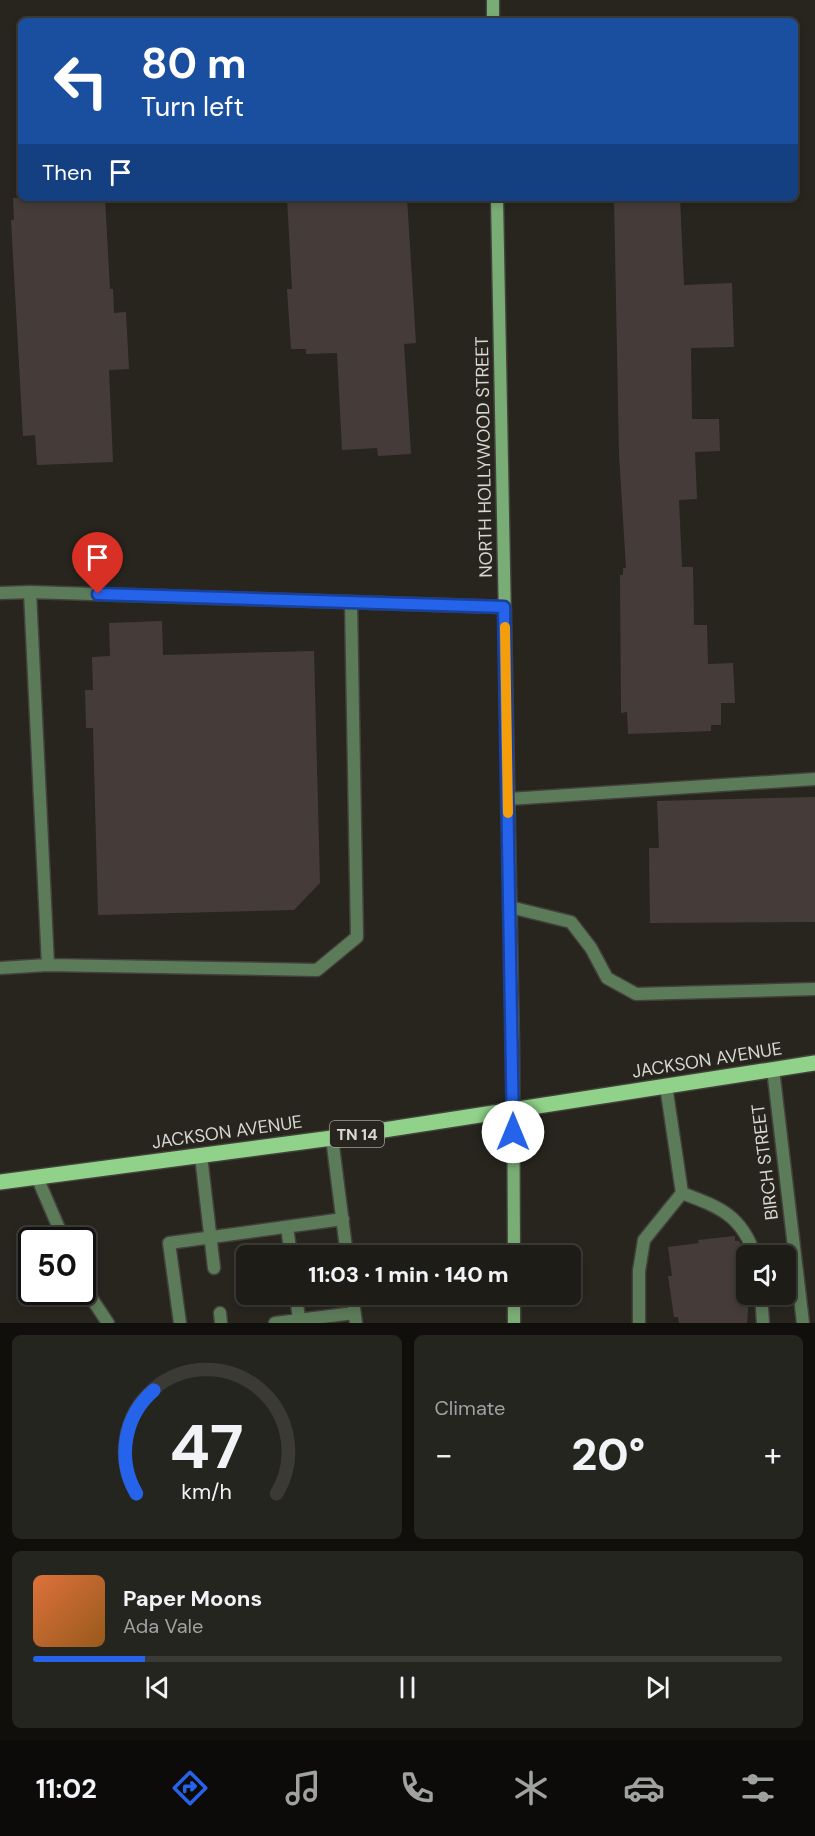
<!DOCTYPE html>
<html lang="en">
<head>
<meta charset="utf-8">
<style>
	body { margin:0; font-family:"DM Sans",sans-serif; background:#25251f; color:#f1f3f6; height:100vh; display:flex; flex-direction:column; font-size:22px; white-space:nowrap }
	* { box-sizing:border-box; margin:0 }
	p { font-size:20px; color:#a0a1a1 }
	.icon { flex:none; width:33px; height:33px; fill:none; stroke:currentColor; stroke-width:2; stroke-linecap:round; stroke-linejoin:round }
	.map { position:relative; height:1323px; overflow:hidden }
	.details { display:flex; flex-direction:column; gap:12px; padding:12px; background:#100f0c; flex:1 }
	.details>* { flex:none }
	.banner { position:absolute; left:18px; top:18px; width:780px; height:183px; border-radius:9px; box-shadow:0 3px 9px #0003,0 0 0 2px #3b3a35; background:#1a4fa0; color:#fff; overflow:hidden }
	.tools { position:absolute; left:736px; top:1245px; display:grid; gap:12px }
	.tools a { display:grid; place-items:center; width:60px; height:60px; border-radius:9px; background:#1d1c16; box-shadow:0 3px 9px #0003,0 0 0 2px #3b3a35; font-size:30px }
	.speed { position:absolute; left:18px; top:1227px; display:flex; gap:12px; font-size:30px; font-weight:700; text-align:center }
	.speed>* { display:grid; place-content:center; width:78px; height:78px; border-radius:50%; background:#1d1c16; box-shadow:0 3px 9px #0003,0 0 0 2px #3b3a35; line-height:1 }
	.speed .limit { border:3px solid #111; border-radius:9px; background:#fff; color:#111 }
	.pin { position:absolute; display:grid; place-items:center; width:51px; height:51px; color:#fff; margin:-62px -26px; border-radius:50% 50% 50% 0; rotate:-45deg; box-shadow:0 0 6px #0007 }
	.pin .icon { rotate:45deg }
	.me { position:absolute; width:66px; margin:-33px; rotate:0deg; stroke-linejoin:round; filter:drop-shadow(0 0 4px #0008) }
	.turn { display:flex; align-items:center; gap:21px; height:126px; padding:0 24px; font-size:27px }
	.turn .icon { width:78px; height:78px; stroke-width:2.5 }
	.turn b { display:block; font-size:42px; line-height:51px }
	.then { display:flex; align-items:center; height:57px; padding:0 24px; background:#0003; gap:12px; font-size:22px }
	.big { font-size:45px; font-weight:800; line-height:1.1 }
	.details .card { flex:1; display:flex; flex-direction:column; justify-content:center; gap:9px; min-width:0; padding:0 21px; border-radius:9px; background:#25251f }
	.details .dial { align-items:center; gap:0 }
	.dial svg { height:156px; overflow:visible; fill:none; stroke:#3b3a35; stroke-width:7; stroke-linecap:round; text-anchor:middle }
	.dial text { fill:#f1f3f6; stroke:none }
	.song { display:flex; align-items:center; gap:18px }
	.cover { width:72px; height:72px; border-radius:9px; background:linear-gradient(135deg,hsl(20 70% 55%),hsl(30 70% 35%)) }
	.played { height:6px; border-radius:3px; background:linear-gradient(90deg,#2563eb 15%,#3b3a35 15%) }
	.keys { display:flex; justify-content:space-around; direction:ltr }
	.heat { display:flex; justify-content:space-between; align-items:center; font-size:33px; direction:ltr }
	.details .tiles { flex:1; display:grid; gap:12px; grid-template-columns:1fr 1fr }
	.card:last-child { grid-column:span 2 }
	.trip { position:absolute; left:236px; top:1245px; width:345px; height:60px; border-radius:9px; background:#1d1c16; box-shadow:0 3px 9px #0003,0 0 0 2px #3b3a35; font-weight:800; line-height:60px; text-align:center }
	.dock { display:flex; height:96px; justify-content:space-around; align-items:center; background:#0c0b09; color:#a0a1a1 }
	.dock .icon { width:42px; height:42px }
	.dock .selected { color:#2563eb }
	.dock b { font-size:27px; color:#f1f3f6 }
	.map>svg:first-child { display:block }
	.building { fill:#453c3a }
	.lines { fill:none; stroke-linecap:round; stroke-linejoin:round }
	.service-casing { stroke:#43413b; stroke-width:15 }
	.minor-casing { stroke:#43413b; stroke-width:15 }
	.secondary-casing { stroke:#43413b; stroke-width:15 }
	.primary-casing { stroke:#43413b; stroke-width:18 }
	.service { stroke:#5c7b59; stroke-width:12 }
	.minor { stroke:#5c7b59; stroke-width:12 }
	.secondary { stroke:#7aac75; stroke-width:12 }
	.primary { stroke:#90d28a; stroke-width:15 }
	.route-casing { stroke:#184099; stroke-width:15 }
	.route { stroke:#2563eb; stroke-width:10 }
	.slow { stroke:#f59e0b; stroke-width:10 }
	.labels { text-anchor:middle; stroke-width:6; stroke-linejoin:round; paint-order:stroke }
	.shield { fill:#27251e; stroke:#a3a29c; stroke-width:1.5 }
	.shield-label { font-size:16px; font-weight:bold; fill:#d8d7d2 }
	.street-label { font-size:18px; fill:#d8d7d2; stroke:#27251e }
</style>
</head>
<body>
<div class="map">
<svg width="815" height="1323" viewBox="0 0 815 1323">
	<rect width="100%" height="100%" fill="#27251e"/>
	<path class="building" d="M13,198H105L110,289H113L114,313L126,312L129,369L109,370L113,462L37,465L35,435L23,436L11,220H14Z
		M287,198H407L416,343L404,344L411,454L378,456L377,448L342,450L337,353L306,354V349H291L287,289H292Z
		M614,198H680L684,285L732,283L734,347L691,348L692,419H719L720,451L695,452L697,499L679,500L682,567H693L694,625H707L708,664L733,663L735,703H721V725H711V731L628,734L627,712L621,713L620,575H623V568H626L619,454Z
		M162,621L163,655L314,651L320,883L294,910L98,915L93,728H86L85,690H93L92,657L110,656L109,623Z
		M815,797V922L650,923L649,848H659L657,801Z
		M735,1236V1241H739L742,1246L749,1297L747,1323H679L678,1317H674L668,1276H672L668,1247L699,1243L698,1240Z"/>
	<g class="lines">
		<defs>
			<path id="service" d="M30,592L504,607
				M0,593L30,592L48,965L0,968
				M508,799L815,779
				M510,907L571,922L591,948L607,978L636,994L815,989
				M48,965L317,970L357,937L351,602
				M332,1138L347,1256
				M201,1156L214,1268
				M37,1177L64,1240
				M682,1193C719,1207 742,1215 755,1256
				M287,1227L291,1256
				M82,1284L108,1323
				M352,1294L356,1323
				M761,1294L763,1323
				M297,1303L299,1320
				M220,1313L221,1323
				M180,1323L169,1243L343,1219
				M275,1323L354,1313
				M639,1323V1271L644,1240L682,1193L666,1086"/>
			<path id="minor" d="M773,1069L803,1323"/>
			<path id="secondary" d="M493,0V21
				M497,198L513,1045L514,1256
				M514,1323V1294"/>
			<path id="primary" d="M0,1182L332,1138L815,1063"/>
		</defs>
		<use href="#service" class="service-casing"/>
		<use href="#minor" class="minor-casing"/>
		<use href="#secondary" class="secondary-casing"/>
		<use href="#primary" class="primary-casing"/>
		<use href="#service" class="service"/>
		<use href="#minor" class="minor"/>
		<use href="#secondary" class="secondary"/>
		<use href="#primary" class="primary"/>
	</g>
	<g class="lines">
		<defs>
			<path id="route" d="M98,594L504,607L513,1132"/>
		</defs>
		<use href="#route" class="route-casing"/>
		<use href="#route" class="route"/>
		<path class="slow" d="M505,627L508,813"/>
	</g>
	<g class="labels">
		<rect class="shield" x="330" y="1121" width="54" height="26" rx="4.5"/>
		<g class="shield-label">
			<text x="357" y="1140">TN 14</text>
		</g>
		<g class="street-label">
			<text transform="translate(484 457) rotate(-91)" y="6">NORTH HOLLYWOOD STREET</text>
			<text transform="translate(707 1060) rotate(-9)" y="6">JACKSON AVENUE</text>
			<text transform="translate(227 1132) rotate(-8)" y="6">JACKSON AVENUE</text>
			<text transform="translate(765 1162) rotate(-97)" y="6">BIRCH STREET</text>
		</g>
	</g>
</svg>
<div class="tools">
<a><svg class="icon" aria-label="sound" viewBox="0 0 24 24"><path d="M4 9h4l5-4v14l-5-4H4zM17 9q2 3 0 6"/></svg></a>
</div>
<div class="speed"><div class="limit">50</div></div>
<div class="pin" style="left:98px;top:594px;background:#d93025"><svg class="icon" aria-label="arrive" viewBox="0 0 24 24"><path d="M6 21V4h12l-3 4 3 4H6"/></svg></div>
<svg class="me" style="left:513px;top:1132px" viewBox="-20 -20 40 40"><circle r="19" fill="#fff"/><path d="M0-13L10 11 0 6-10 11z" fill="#2563eb"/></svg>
<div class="trip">11:03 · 1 min · 140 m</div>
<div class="banner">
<div class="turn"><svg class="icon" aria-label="left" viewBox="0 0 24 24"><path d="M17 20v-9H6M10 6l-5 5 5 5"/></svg><div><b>80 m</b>Turn left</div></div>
<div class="then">Then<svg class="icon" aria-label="arrive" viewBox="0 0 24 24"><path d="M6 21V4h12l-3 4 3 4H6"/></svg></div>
</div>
</div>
<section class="details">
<div class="tiles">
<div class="card dial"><svg viewBox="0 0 100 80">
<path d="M14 69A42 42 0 1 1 86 69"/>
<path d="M14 69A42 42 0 0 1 23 16" stroke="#2563eb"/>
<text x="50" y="56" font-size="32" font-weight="700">47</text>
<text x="50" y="72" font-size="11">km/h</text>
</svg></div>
<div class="card"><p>Climate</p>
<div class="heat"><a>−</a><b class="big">20°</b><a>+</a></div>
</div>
<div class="card">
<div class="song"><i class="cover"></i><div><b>Paper Moons</b><p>Ada Vale</p></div></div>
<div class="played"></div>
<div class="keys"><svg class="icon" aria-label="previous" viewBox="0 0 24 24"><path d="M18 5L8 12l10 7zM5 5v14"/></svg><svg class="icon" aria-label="pause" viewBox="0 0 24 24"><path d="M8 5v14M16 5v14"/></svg><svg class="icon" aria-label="next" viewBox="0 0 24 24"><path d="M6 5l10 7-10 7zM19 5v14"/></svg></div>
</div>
</div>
</section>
<nav class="dock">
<b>11:02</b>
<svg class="icon selected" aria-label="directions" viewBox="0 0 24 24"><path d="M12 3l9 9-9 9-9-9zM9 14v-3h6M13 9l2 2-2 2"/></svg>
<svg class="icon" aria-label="music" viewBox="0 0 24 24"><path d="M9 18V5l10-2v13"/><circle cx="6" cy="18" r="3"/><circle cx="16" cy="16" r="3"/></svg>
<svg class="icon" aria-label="phone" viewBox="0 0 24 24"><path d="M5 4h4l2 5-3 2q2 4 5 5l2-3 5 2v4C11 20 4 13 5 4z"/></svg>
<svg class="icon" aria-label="climate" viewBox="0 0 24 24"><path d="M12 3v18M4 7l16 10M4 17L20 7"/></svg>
<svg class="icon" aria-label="car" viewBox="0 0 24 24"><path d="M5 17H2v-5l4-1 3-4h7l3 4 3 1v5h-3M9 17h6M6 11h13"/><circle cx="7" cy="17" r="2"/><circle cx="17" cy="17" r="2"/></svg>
<svg class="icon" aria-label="filters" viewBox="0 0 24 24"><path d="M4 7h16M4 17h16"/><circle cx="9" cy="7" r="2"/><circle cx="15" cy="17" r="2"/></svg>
</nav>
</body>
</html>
